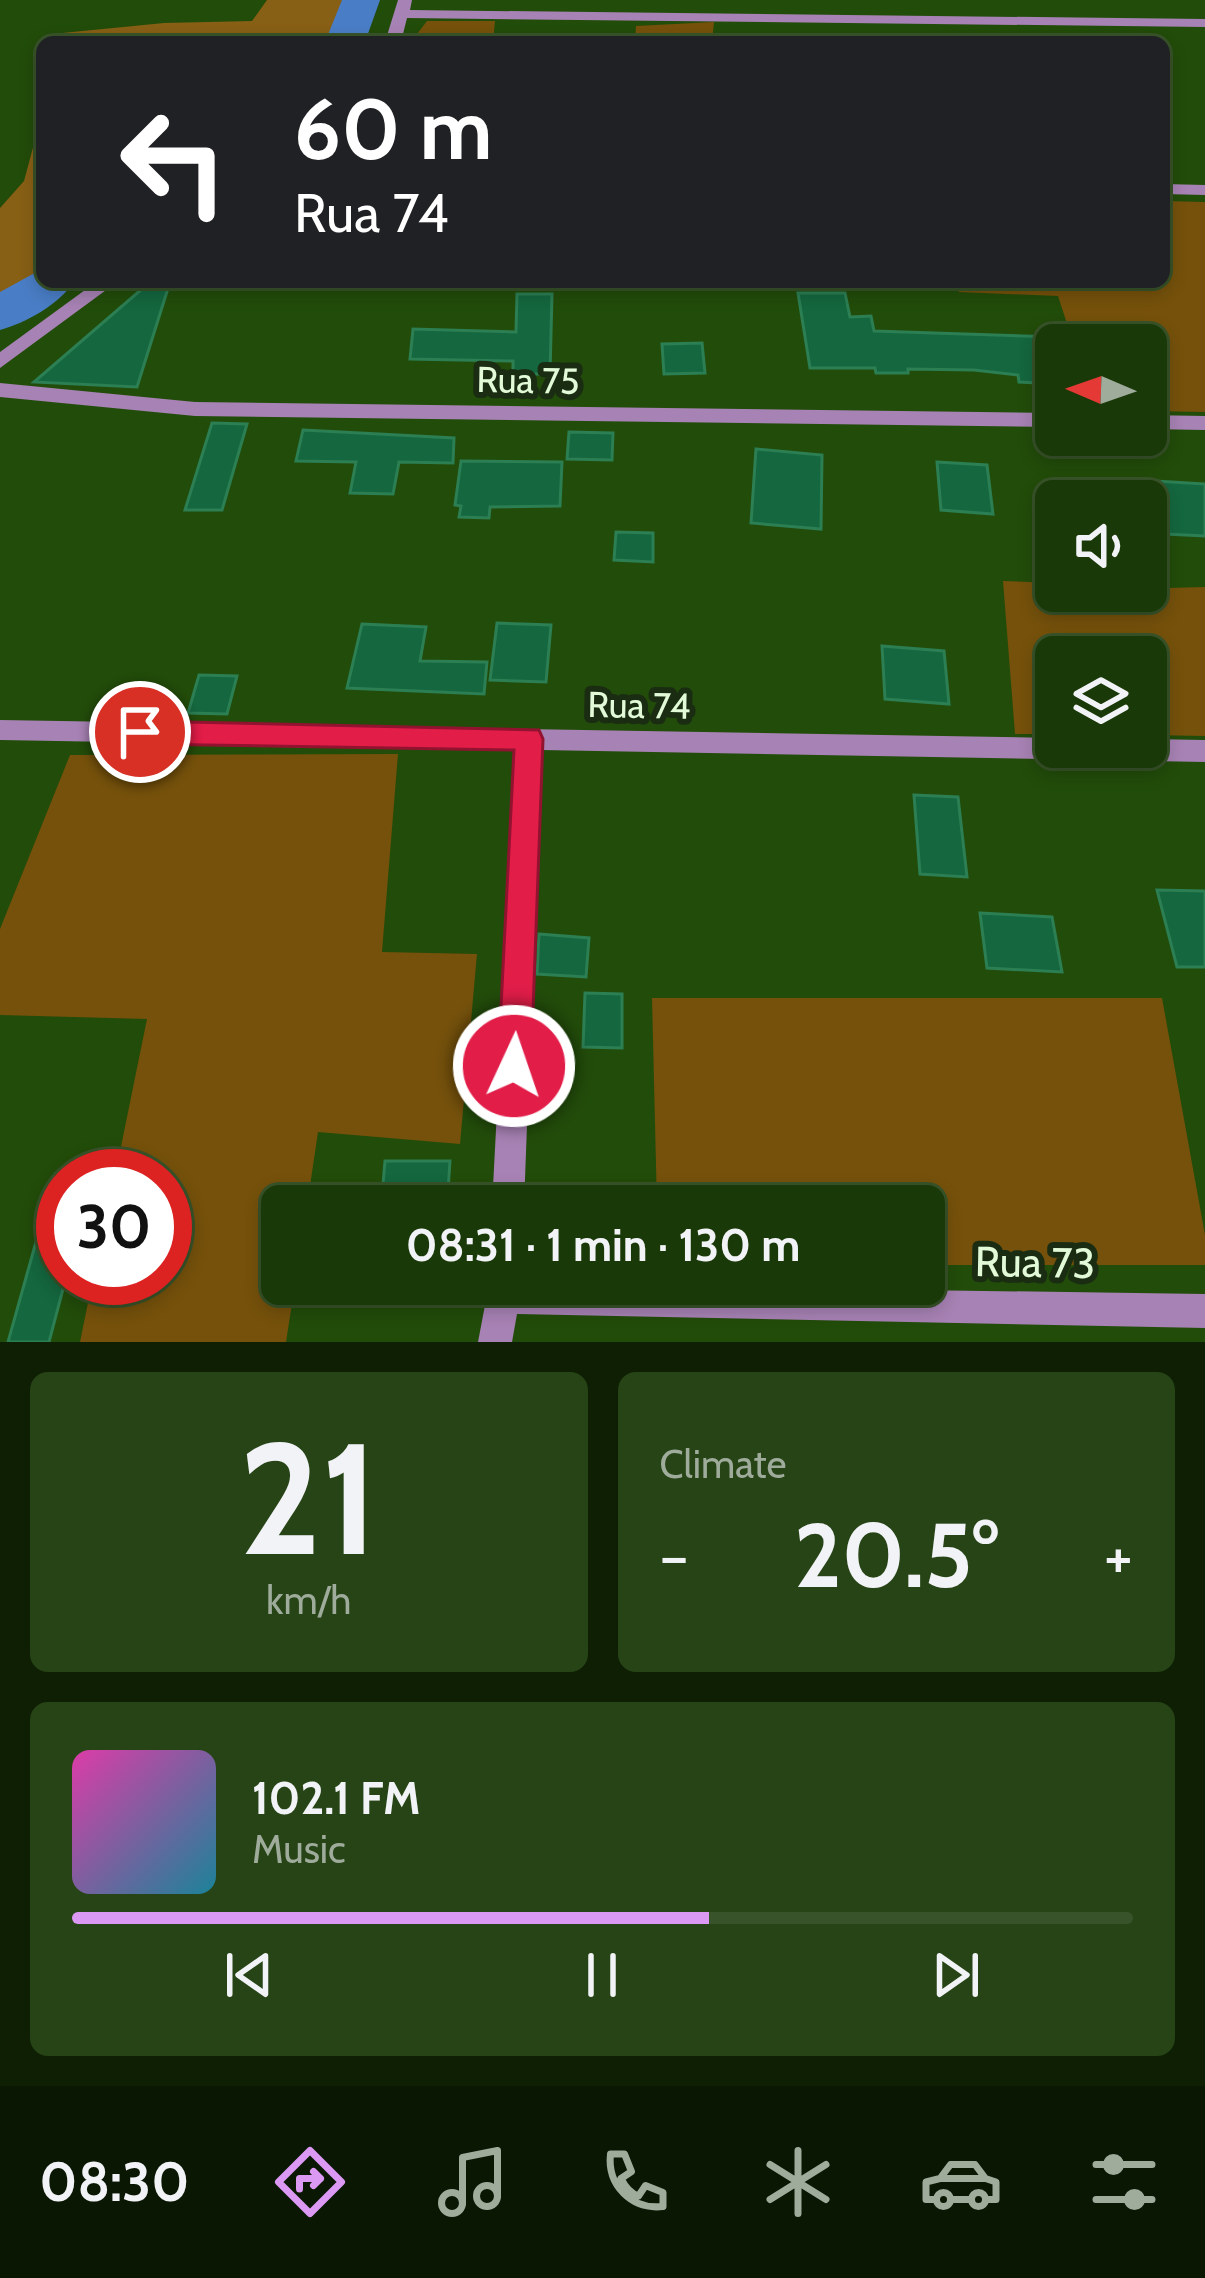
<!DOCTYPE html>
<html lang="en">
<head>
<meta charset="utf-8">
<style>
	body { margin:0; font-family:Cabin,sans-serif; background:#274416; color:#f1f3f6; height:100vh; display:flex; flex-direction:column; font-size:45px; white-space:nowrap }
	* { box-sizing:border-box; margin:0 }
	p { font-size:39px; color:#9fac9c }
	.icon { flex:none; width:66px; height:66px; fill:none; stroke:currentColor; stroke-width:2; stroke-linecap:round; stroke-linejoin:round }
	.map { position:relative; height:1342px; overflow:hidden }
	.drawer { display:flex; flex-direction:column; gap:30px; padding:30px; background:#0e1f04; flex:1 }
	.drawer>* { flex:none }
	.hud { position:absolute; left:36px; top:36px; width:1134px; height:252px; border-radius:18px; box-shadow:0 6px 18px #0003,0 0 0 3px #385329; background:#202124; color:#fff; overflow:hidden }
	.needle { width:78px; rotate:272deg }
	.controls { position:absolute; left:1035px; top:324px; display:grid; gap:24px }
	.controls a { display:grid; place-items:center; width:132px; height:132px; border-radius:18px; background:#1a3908; box-shadow:0 6px 18px #0003,0 0 0 3px #385329; font-size:60px }
	.speed { position:absolute; left:36px; top:1149px; display:flex; gap:24px; font-size:60px; font-weight:700; text-align:center }
	.speed>* { display:grid; place-content:center; width:156px; height:156px; border-radius:50%; background:#1a3908; box-shadow:0 6px 18px #0003,0 0 0 3px #385329; line-height:1 }
	.speed .limit { border:18px solid #d22; background:#fff; color:#111 }
	.pin { position:absolute; display:grid; place-items:center; width:102px; height:102px; color:#fff; margin:-51px; border:6px solid #fff; border-radius:50%; box-shadow:0 3px 12px #0007 }
	.me { position:absolute; width:132px; margin:-66px; rotate:3deg; stroke-linejoin:round; filter:drop-shadow(0 0 9px #0008) }
	.turn { display:flex; align-items:center; gap:42px; height:252px; padding:0 60px; font-size:54px }
	.turn .icon { width:156px; height:156px; stroke-width:2.5 }
	.turn b { display:block; font-size:84px; line-height:102px }
	.big { font-size:90px; font-weight:800; line-height:1.1 }
	.drawer .widget { flex:1; display:flex; flex-direction:column; justify-content:center; gap:18px; min-width:0; padding:0 42px; border-radius:18px; background:#274416 }
	.drawer .dial { align-items:center; gap:0 }
	.dial b { font-size:156px; line-height:1 }
	.song { display:flex; align-items:center; gap:36px }
	.cover { width:144px; height:144px; border-radius:18px; background:linear-gradient(135deg,hsl(320 70% 55%),hsl(190 70% 35%)) }
	.played { height:12px; border-radius:6px; background:linear-gradient(90deg,#dc99f4 60%,#385329 60%) }
	.keys { display:flex; justify-content:space-around; direction:ltr }
	.heat { display:flex; justify-content:space-between; align-items:center; font-size:66px; direction:ltr }
	.drawer .tiles { flex:1; display:grid; gap:30px; grid-template-columns:1fr 1fr }
	.widget:last-child { grid-column:span 2 }
	.trip { position:absolute; left:261px; top:1185px; width:684px; height:120px; border-radius:18px; background:#1a3908; box-shadow:0 6px 18px #0003,0 0 0 3px #385329; font-weight:800; line-height:120px; text-align:center }
	.tabs { display:flex; height:192px; justify-content:space-around; align-items:center; background:#0a1703; color:#9fac9c }
	.tabs .icon { width:84px; height:84px }
	.tabs .active { color:#dc99f4 }
	.tabs b { font-size:54px; color:#f1f3f6 }
	.map>svg:first-child { display:block }
	.green { fill:#75510b }
	.forest { fill:#875f15 }
	.lines { fill:none; stroke-linecap:round; stroke-linejoin:round }
	.river { fill:#497dc5; fill-rule:evenodd }
	.building { fill:#14673f; stroke:#2c7e53; stroke-width:3 }
	.minor { fill:#a782b4; fill-rule:evenodd }
	.route { fill:#e11d48; stroke:#92132f; stroke-width:3 }
	.labels { text-anchor:middle; stroke-width:12; stroke-linejoin:round; paint-order:stroke }
	.street-label { font-size:36px; fill:#e2fad8; stroke:#1a2d12 }
	.near-street-label { font-size:42px; fill:#e2fad8; stroke:#1a2d12 }
</style>
</head>
<body>
<div class="map">
<svg width="1205" height="1342" viewBox="0 0 1205 1342">
	<rect width="100%" height="100%" fill="#224c0a"/>
	<path class="green" d="M427,21H495L493,42H411Z
		M714,22L712,42H635L636,26Z
		M1164,201L1205,202V412L1146,411V345H1074L1058,296L959,292L956,282H1164Z
		M1003,581L1056,583V591L1205,587V736L1146,735V657H1056V734H1015Z
		M398,754L382,952L477,954L460,1144L318,1132L307,1206H282V1284H295L286,1342H80L93,1278H165V1176H115L147,1019L0,1015V929L70,755Z
		M652,998H1162L1205,1235V1265H924V1206H657Z"/>
	<path class="forest" d="M267,0H350L334,42H51L52,34L164,23L252,21Z
		M42,114V275L0,302V208L24,181Z"/>
	<g class="lines">
		<path class="river" d="M342,0H380L365,42H325Z
			M42,269V282H74C59,304 26,323 0,330V292Z"/>
	</g>
	<path class="building" d="M150,282H170L137,387L34,382Z
		M798,293H845L850,317L871,316L874,331L1056,337V384L1019,382L1018,375L974,370L908,369V373H876L875,368H810Z
		M517,294H552L550,374H513V361L410,359L413,329L516,332Z
		M702,343L705,373L664,374L662,344Z
		M212,423L247,424L222,510H185Z
		M303,430L454,438L453,463L399,462L393,494L350,493L356,462L296,461Z
		M569,432L613,433L612,460L567,459Z
		M756,449L822,455L821,529L751,523Z
		M461,461L562,462L560,506L490,507L489,518L459,517L461,506L455,505Z
		M937,462L987,465L993,514L941,510Z
		M1155,481L1205,484V536L1146,533V490L1158,491Z
		M616,532L653,533V562L614,560Z
		M497,623L551,625L546,682L490,680Z
		M362,624L426,627L420,661L487,662L484,694L347,688Z
		M882,646L944,651L949,704L885,699Z
		M199,675L237,676L227,714L188,713Z
		M914,795L958,797L967,877L920,874Z
		M1157,890L1205,891V967H1177Z
		M980,913L1052,917L1062,972L987,968Z
		M539,934L589,938L586,977L537,974Z
		M585,993L622,994V1048L583,1047Z
		M385,1161H450L447,1206H381Z
		M55,1174L63,1175V1289L49,1342H8Z"/>
	<g class="lines">
		<path class="minor" d="M398,0H412L410,10L1205,19V27L407,18L401,42H385Z
			M1164,184L1205,185V195L1164,194Z
			M96,282H117L0,368V352Z
			M0,383L195,402L1056,413V427L195,416L0,397Z
			M1146,415L1205,416V430L1146,429Z
			M0,720L1056,738V747H1146V739L1205,740V762L541,750L524,1206H492L516,749L0,740Z
			M489,1284L1205,1294V1328L517,1314L512,1342H478Z"/>
	</g>
	<path class="route" d="M140,721L539,730L543,739L531,1066L526,1078L514,1082L503,1078L498,1066L514,750L140,744L130,741L126,732L130,724Z"/>
	<g class="labels">
		<g class="street-label">
			<text transform="translate(528 380) rotate(1)" y="13">Rua 75</text>
			<text transform="translate(639 705) rotate(1)" y="13">Rua 74</text>
		</g>
		<g class="near-street-label">
			<text transform="translate(1035 1262) rotate(1)" y="15">Rua 73</text>
		</g>
	</g>
</svg>
<div class="controls">
<a><svg class="needle" viewBox="-14 -14 28 28"><path d="M0-13l5 13h-10z" fill="#e53935"/><path d="M0 13l5-13h-10z" fill="#9fac9c"/></svg></a>
<a><svg class="icon" aria-label="sound" viewBox="0 0 24 24"><path d="M4 9h4l5-4v14l-5-4H4zM17 9q2 3 0 6"/></svg></a>
<a><svg class="icon" aria-label="layers" viewBox="0 0 24 24"><path d="M12 4l9 5-9 5-9-5zM3 14l9 5 9-5"/></svg></a>
</div>
<div class="speed"><div class="limit">30</div></div>
<div class="pin" style="left:140px;top:732px;background:#d93025"><svg class="icon" aria-label="arrive" viewBox="0 0 24 24"><path d="M6 21V4h12l-3 4 3 4H6"/></svg></div>
<svg class="me" style="left:514px;top:1066px" viewBox="-20 -20 40 40"><circle r="17" fill="#e11d48" stroke="#fff" stroke-width="3"/><path d="M0-11L8 9 0 5-8 9z" fill="#fff"/></svg>
<div class="trip">08:31 · 1 min · 130 m</div>
<div class="hud">
<div class="turn"><svg class="icon" aria-label="left" viewBox="0 0 24 24"><path d="M17 20v-9H6M10 6l-5 5 5 5"/></svg><div><b>60 m</b>Rua 74</div></div>
</div>
</div>
<section class="drawer">
<div class="tiles">
<div class="widget dial"><b>21</b><p>km/h</p></div>
<div class="widget"><p>Climate</p>
<div class="heat"><a>−</a><b class="big">20.5°</b><a>+</a></div>
</div>
<div class="widget">
<div class="song"><i class="cover"></i><div><b>102.1 FM</b><p>Music</p></div></div>
<div class="played"></div>
<div class="keys"><svg class="icon" aria-label="previous" viewBox="0 0 24 24"><path d="M18 5L8 12l10 7zM5 5v14"/></svg><svg class="icon" aria-label="pause" viewBox="0 0 24 24"><path d="M8 5v14M16 5v14"/></svg><svg class="icon" aria-label="next" viewBox="0 0 24 24"><path d="M6 5l10 7-10 7zM19 5v14"/></svg></div>
</div>
</div>
</section>
<nav class="tabs">
<b>08:30</b>
<svg class="icon active" aria-label="directions" viewBox="0 0 24 24"><path d="M12 3l9 9-9 9-9-9zM9 14v-3h6M13 9l2 2-2 2"/></svg>
<svg class="icon" aria-label="music" viewBox="0 0 24 24"><path d="M9 18V5l10-2v13"/><circle cx="6" cy="18" r="3"/><circle cx="16" cy="16" r="3"/></svg>
<svg class="icon" aria-label="phone" viewBox="0 0 24 24"><path d="M5 4h4l2 5-3 2q2 4 5 5l2-3 5 2v4C11 20 4 13 5 4z"/></svg>
<svg class="icon" aria-label="climate" viewBox="0 0 24 24"><path d="M12 3v18M4 7l16 10M4 17L20 7"/></svg>
<svg class="icon" aria-label="car" viewBox="0 0 24 24"><path d="M5 17H2v-5l4-1 3-4h7l3 4 3 1v5h-3M9 17h6M6 11h13"/><circle cx="7" cy="17" r="2"/><circle cx="17" cy="17" r="2"/></svg>
<svg class="icon" aria-label="filters" viewBox="0 0 24 24"><path d="M4 7h16M4 17h16"/><circle cx="9" cy="7" r="2"/><circle cx="15" cy="17" r="2"/></svg>
</nav>
</body>
</html>
